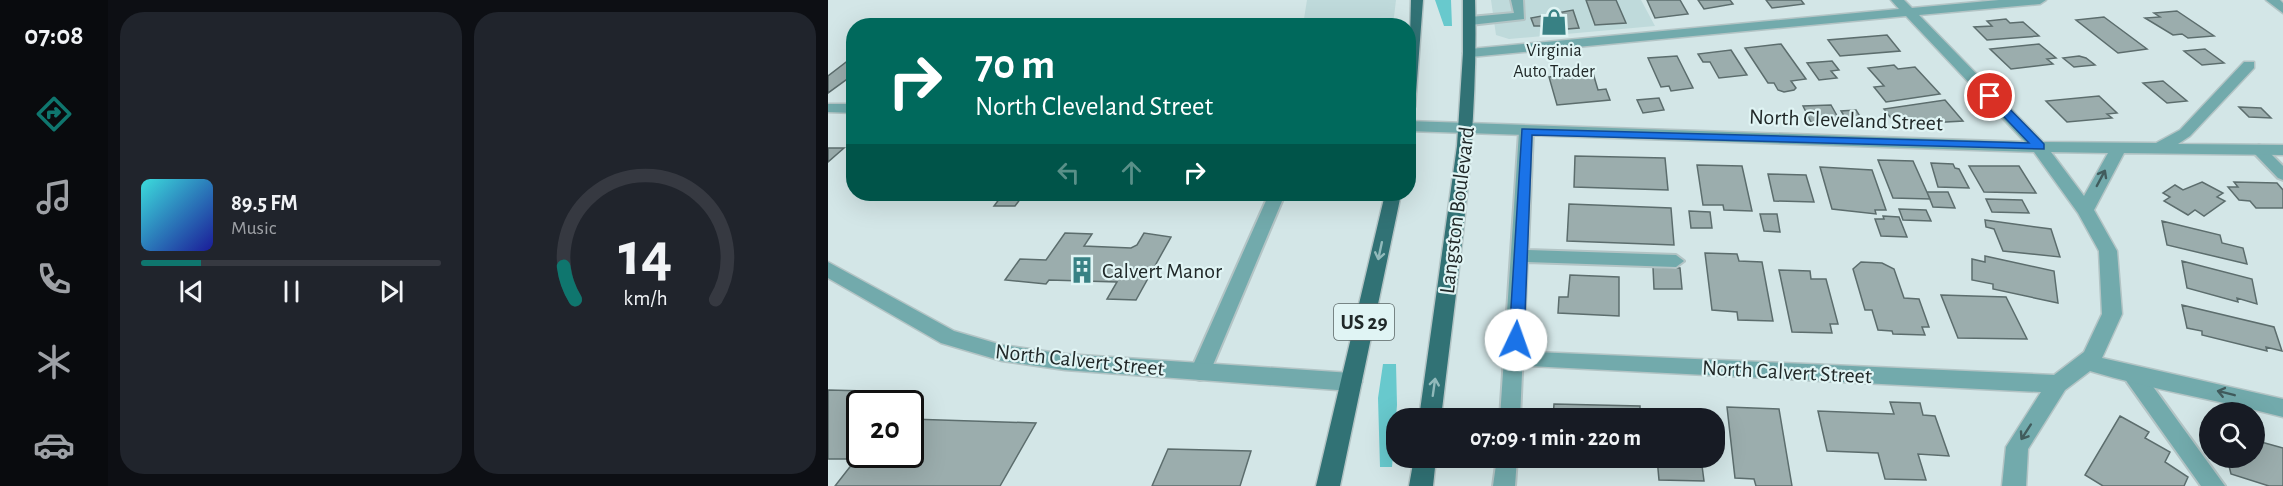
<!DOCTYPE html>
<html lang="en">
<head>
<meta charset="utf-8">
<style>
	body { margin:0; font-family:"Alegreya Sans",sans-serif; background:#20242c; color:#f1f3f6; height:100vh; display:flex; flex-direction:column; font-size:22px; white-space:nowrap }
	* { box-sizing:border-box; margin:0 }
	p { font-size:20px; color:#9ea1a6 }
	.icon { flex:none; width:33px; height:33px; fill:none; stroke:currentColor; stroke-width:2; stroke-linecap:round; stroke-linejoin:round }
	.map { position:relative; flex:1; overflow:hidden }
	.panel { display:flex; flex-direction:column; gap:12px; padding:12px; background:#0d0f14; width:720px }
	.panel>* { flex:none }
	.guide { position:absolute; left:18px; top:18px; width:570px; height:183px; border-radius:24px; box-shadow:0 6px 24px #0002; background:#00695c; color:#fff; overflow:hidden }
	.buttons { position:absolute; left:1371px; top:402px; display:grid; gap:12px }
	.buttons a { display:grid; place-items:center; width:66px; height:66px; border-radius:50%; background:#171b24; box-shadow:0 6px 24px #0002; font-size:30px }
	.speed { position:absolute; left:18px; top:390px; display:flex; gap:12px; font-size:30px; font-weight:700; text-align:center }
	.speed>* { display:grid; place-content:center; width:78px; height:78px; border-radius:50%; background:#171b24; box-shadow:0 6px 24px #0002; line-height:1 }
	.speed .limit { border:3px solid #111; border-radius:9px; background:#fff; color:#111 }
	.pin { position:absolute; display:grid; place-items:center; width:51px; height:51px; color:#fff; margin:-26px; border:3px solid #fff; border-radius:50%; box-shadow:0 2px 6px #0007 }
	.me { position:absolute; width:66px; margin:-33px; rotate:3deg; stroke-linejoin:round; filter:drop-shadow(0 0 4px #0008) }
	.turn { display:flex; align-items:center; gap:21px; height:126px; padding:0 30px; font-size:27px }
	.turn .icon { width:78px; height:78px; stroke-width:2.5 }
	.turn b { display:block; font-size:42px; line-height:51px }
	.lanes { display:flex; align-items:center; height:57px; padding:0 30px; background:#0003; justify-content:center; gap:30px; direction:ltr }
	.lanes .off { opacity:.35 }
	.panel .card { flex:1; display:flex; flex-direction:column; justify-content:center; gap:9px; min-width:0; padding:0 21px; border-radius:24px; background:#20242c }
	.panel .dial { align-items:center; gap:0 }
	.dial svg { height:156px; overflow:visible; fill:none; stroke:#363941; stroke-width:7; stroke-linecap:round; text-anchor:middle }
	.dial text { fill:#f1f3f6; stroke:none }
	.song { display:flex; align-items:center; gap:18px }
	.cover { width:72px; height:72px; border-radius:9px; background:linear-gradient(135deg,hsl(180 70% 55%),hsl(240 70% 35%)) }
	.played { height:6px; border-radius:3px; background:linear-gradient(90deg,#0f766e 20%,#363941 20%) }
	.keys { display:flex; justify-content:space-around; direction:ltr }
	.panel .tiles { flex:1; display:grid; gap:12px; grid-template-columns:repeat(2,1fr) }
	.trip { position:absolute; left:558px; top:408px; width:339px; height:60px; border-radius:24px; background:#171b24; box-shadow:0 6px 24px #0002; font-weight:700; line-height:60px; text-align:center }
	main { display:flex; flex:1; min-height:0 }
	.dock { display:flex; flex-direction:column; width:108px; justify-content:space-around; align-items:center; background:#090b0e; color:#9ea1a6 }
	.dock .icon { width:42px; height:42px }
	.dock .selected { color:#0f766e }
	.dock b { font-size:27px; color:#f1f3f6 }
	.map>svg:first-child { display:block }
	.built { fill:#bfdadb }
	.green { fill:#68c9cd }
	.building { fill:#9badad; stroke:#5c6d6d; stroke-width:1.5 }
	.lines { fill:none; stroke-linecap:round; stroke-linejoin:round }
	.lane-casing { stroke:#b3c4c5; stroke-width:4 }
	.street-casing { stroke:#b3c4c5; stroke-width:3 }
	.primary-casing { stroke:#b3c4c5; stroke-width:3 }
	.lane { fill:#72aaac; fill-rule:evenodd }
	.street { fill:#72aaac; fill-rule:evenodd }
	.primary { fill:#317275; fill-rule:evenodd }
	.oneway { stroke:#415c5d }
	.oneway2 { stroke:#91babb }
	.route { fill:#1a73e8; stroke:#114b97; stroke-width:1.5 }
	.labels { text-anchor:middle; stroke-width:4.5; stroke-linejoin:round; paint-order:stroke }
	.far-poi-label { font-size:18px; fill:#202828; stroke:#e0f4f4 }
	.shield { fill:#e0f4f4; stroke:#5a6565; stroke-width:1.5 }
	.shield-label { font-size:21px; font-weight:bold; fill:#202828 }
	.street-label { font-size:22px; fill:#202828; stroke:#e0f4f4 }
	.poi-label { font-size:22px; fill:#202828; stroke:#e0f4f4; text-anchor:start }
</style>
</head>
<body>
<main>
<nav class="dock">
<b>07:08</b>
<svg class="icon selected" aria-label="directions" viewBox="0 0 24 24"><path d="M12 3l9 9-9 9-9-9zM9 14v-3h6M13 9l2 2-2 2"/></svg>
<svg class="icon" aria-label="music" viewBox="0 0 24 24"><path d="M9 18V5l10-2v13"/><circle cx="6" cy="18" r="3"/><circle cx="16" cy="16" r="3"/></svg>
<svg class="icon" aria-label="phone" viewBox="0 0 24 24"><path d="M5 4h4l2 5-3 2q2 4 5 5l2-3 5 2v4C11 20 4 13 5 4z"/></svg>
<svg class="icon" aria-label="climate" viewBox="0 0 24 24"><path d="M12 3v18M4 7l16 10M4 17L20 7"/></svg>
<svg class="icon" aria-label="car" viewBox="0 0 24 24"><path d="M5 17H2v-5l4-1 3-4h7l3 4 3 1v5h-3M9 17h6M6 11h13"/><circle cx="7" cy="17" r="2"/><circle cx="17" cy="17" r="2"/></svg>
</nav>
<section class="panel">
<div class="tiles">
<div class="card">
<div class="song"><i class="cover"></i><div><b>89.5 FM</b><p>Music</p></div></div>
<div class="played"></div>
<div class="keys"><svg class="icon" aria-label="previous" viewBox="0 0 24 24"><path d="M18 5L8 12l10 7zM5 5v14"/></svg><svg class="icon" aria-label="pause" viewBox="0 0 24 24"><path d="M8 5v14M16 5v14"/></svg><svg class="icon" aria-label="next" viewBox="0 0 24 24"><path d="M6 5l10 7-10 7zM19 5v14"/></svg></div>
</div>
<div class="card dial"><svg viewBox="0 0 100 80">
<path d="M14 69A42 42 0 1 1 86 69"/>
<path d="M14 69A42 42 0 0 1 8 52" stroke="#0f766e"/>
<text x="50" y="56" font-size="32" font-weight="700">14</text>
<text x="50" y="72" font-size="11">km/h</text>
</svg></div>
</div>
</section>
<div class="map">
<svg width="1455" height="486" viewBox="0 0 1455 486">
	<rect width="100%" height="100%" fill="#d3e6e7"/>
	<path class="built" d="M479,0H568L565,25H475Z
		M663,0H813L827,26L681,39L668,35Z"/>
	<path class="green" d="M607,0H623L624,26H616Z
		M555,364H568L569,405L564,467H552L550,398Z"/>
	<path class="building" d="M758,0H788L798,23L767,25Z
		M819,0H852L860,14L827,18Z
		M870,0H902L905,4L876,9Z
		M938,0H973L976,4L944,8Z
		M745,10L751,28L714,31L713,26H706L703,18Z
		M1349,11L1386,36L1360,38L1354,34L1345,35L1317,18L1332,17L1326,13Z
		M1276,17L1319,49L1290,53L1248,20Z
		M1178,19L1182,23L1195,22L1211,36L1159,40L1146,27L1164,26L1159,21Z
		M1059,35L1072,51L1012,56L1000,40Z
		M953,44L978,79L963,81L968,88L966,90L956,92L950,90L946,83H940L917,48Z
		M1211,44L1228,58L1219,59L1225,64L1183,69L1162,49Z
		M1377,49L1396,63L1374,65L1356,51Z
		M903,50L919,75L891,78L882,62H875L870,54Z
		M26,56V74L0,93V76Z
		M849,56L865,88L843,91L841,86L833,87L820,58Z
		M1251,56L1258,58L1267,65L1246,67L1235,58Z
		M1004,61L1011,70L1003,71L1009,78L991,80L979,63Z
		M1066,65L1070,69L1087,67L1112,94L1058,102L1046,87L1056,86L1040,68Z
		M765,73L770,90L778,89L782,100L729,105L721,77Z
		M1335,81L1359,101L1339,103L1315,83Z
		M1271,96L1289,113L1279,114L1284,118L1239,122L1218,101Z
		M831,98L836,110L815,113L809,100Z
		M1117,100L1135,121L1082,124L1079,120L1066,122L1056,109Z
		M1003,105L1012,121L983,122L975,106Z
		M1411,107L1433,108L1443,118L1421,117Z
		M1028,110L1036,123L1021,124L1013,111Z
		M0,148H16L0,162Z
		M747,156L837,158L840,190L746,187Z
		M1050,160L1085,161L1102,199L1065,198Z
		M1103,163L1125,164L1127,168L1131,169L1141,188L1110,187Z
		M869,165L914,166L924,211L896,210L895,205H875Z
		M1141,166H1191L1208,193L1156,192Z
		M992,167L1044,170L1058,210H1047L1048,214L1004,209Z
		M940,174L978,175L986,202L946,201Z
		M1374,182L1395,193L1389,197L1397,201L1376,216L1367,210L1360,215L1336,201L1342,197L1335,193L1347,185L1355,190Z
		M1406,182L1449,183L1455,190V208H1428L1422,201L1411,200L1400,187H1410Z
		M1099,192H1120L1127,208L1105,207Z
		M175,194H196L187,206H166Z
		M1158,199L1194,200L1201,213L1164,212Z
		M741,204L843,208L846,245L739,241Z
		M1071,209L1098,210L1103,221L1075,220Z
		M861,211L882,212L884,228H863Z
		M932,214H949L952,232L936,231Z
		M1055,216L1071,217L1079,237L1053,236L1047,219H1056Z
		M1157,220L1223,229L1232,257L1175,251L1166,229L1158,227Z
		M1334,221L1392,235L1394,243L1415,248L1419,264L1339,245Z
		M237,233L264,234L256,246L303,248L309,245L316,233L343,237L308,300L279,299L289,282L221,280L218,284L177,280L192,259L218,260Z
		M877,253L909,254L911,261L934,262L945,321L910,320L909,312L884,310Z
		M1157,256L1226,271L1230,303L1165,289V284L1144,280V259L1157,262Z
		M1354,261L1424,279L1429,304L1409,298L1410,302L1359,288Z
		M1033,262L1054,263L1066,269L1076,298L1091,299L1101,327H1094L1097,335L1065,334L1064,331L1050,330L1044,310H1037L1025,269Z
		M825,267L852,268L854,289H826Z
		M951,270L982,271L983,279H998L1010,324H1002L1004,333L964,332Z
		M742,275L791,277V316L730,313L731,297H740Z
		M1113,295L1178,297L1199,339L1130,338Z
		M1354,305L1446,327L1454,351L1438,347L1439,351L1374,335V331L1359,328Z
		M0,390L39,391H77L68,404H32V454L27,459H0Z
		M1062,402L1092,403L1095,415L1107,416L1121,456L1090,454L1098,480L1057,479L1050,453L999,451L990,411L1066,414Z
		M726,404L812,406V418H725Z
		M899,407L951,409L964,486H928L926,479L907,478Z
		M1292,416L1321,432L1317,438L1342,452L1337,462L1360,477L1356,486H1275L1257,475Z
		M82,419L208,423L172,486H7L32,454H82Z
		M1426,440L1455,448V486H1441L1403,474L1399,458H1426Z
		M340,449L423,451L412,486H324Z
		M829,458H873L876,481L831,480Z"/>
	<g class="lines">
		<defs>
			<path id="lane" d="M683,0H695L696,19L642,25L636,21L642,17L686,13Z
				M698,128L705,132L700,250L848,255L856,261L848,267L699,262L692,418H672L691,132Z
				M1431,145L1436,147L1455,166V180L1450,178L1426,153L1424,150L1426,147Z
				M441,194H457L382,372L379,378L372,380L365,378L362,372Z
				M1306,368L1313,370L1397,486H1373L1299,382L1296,376L1299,370Z
				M669,458H689L687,486H665Z"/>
			<path id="street" d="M1063,0H1076L1084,8L1171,0H1218L1212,4L1091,15L1215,142L1328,143L1352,130L1416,62H1426V68L1362,136L1350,144L1455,145V155L1296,153L1266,210L1289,251L1294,314L1274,358L1455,399V417C1391,400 1325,390 1262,371L1237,390L1200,449L1198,486H1174L1178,447L1213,392L680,365L677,359L680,353L687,351L1226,375L1256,352L1274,314L1271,251L1250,213L1206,152L580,131V121L1197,142L1078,16L642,57L635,53L642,49L1071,9ZM1223,152L1280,153L1256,196Z
				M1438,0H1452L1455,3V13Z
				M0,104H26V113L0,112Z
				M0,262L126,331L174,345L237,354L523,373L530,376L534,382L530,388L523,391L237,370L174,361L113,343L0,278Z"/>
			<path id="primary" d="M583,0H595L587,107L580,111Z
				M635,0H647C651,140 629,279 613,418H591L629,146L635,53Z
				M557,194H573L512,486H488Z
				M586,458H608L605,486H581Z"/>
		</defs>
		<use href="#lane" class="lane-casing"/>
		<use href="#street" class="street-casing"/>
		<use href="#primary" class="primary-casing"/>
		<use href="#lane" class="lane"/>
		<use href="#street" class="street"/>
		<use href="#primary" class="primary"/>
	</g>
	<defs><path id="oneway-shaft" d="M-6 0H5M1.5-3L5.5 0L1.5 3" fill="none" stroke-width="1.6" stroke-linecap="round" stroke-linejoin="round" transform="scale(1.5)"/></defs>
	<g class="oneway">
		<use href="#oneway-shaft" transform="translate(1273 178) rotate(-62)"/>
		<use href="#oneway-shaft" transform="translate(1398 393) rotate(-166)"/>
		<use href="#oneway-shaft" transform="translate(1198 432) rotate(123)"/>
	</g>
	<g class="oneway2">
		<use href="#oneway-shaft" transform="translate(552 251) rotate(102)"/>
		<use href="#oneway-shaft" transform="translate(606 387) rotate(-82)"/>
	</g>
	<path class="route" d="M1158,93H1166L1216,144V149L704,135L696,340L688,346L681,340L694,129L1201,143L1158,98Z"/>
	<defs>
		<symbol id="shop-bare" viewBox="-9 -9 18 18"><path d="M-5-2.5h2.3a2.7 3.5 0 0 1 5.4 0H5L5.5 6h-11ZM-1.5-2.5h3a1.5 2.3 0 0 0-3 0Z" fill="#388184" stroke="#e0f4f4" stroke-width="2.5" paint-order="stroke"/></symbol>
		<symbol id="building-bare" viewBox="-9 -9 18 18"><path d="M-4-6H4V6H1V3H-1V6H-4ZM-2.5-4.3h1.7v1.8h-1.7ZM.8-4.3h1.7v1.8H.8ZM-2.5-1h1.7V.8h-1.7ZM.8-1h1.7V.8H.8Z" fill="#388184" stroke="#e0f4f4" stroke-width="2.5" paint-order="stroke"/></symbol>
	</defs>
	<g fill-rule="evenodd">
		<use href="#shop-bare" x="707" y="3" width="38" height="38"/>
		<use href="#building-bare" x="235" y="251" width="38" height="38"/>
	</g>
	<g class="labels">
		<g class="far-poi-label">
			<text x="726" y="56">Virginia<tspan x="726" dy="21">Auto Trader</tspan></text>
		</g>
		<rect class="shield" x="506" y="304" width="60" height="36" rx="4.5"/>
		<g class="shield-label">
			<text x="536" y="329">US 29</text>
		</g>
		<g class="street-label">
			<text transform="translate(1018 119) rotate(2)" y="8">North Cleveland Street</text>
			<text transform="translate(628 210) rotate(-83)" y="8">Langston Boulevard</text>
			<text transform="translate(252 359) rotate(6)" y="8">North Calvert Street</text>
			<text transform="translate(959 371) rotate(3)" y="8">North Calvert Street</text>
		</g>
		<g class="poi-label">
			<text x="274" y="278">Calvert Manor</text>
		</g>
	</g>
</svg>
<div class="buttons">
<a><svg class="icon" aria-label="search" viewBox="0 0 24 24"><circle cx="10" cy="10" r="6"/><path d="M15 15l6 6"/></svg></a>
</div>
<div class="speed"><div class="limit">20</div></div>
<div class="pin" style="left:1162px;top:96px;background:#d93025"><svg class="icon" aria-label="arrive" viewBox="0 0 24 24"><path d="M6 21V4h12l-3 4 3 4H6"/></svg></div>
<svg class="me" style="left:688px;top:340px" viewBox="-20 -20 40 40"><circle r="19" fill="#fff"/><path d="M0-13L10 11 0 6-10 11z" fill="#1a73e8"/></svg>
<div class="trip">07:09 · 1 min · 220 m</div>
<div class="guide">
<div class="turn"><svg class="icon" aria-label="right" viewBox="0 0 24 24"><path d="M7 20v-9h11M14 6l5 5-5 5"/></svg><div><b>70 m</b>North Cleveland Street</div></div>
<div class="lanes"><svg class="icon off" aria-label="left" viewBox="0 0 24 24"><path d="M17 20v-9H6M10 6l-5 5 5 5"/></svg><svg class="icon off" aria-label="ahead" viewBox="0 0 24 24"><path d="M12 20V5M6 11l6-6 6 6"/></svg><svg class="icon" aria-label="right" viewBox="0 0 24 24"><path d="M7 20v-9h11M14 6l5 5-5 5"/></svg></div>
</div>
</div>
</main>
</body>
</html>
